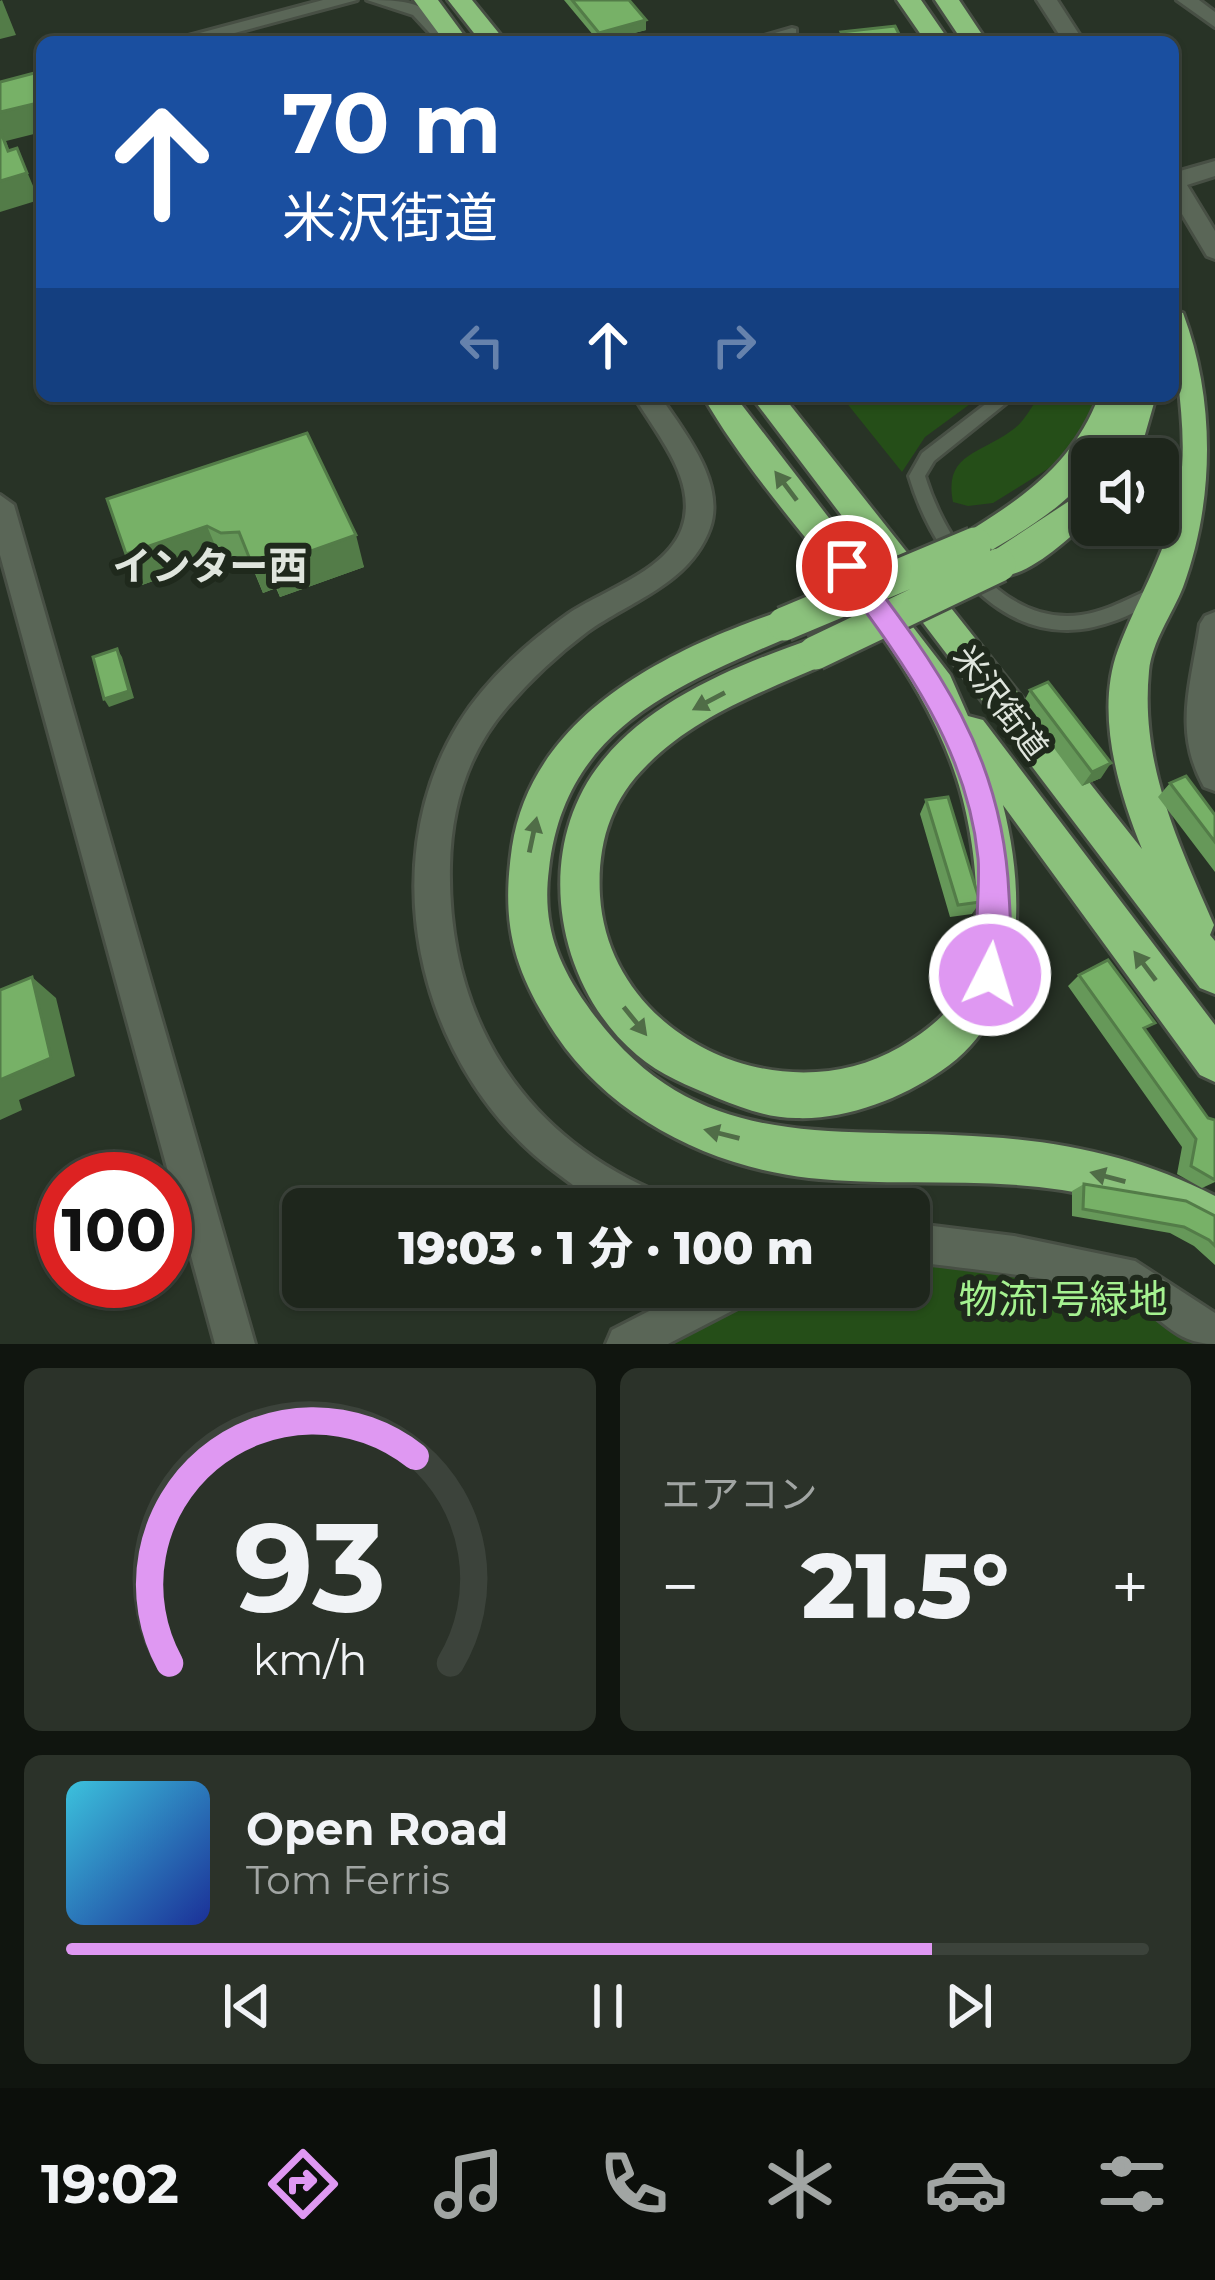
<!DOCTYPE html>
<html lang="ja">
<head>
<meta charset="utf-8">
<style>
	body { margin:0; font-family:Montserrat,"Noto Sans JP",sans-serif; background:#2b3229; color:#f1f3f6; height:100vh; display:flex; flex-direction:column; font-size:45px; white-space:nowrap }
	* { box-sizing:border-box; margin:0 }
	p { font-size:39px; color:#a1a5a3 }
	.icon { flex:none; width:66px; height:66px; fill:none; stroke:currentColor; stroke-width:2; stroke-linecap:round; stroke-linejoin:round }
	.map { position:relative; height:1344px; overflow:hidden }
	.side { display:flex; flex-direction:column; gap:24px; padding:24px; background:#10150f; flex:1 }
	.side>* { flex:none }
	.guide { position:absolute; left:36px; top:36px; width:1143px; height:366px; border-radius:18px; box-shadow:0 3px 9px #0004,0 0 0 3px #3c433b; background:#1a4fa0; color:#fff; overflow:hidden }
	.buttons { position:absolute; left:1071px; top:438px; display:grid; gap:24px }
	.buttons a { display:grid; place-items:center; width:108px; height:108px; border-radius:18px; background:#1e261c; box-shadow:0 3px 9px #0004,0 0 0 3px #3c433b; font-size:60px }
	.speed { position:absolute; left:36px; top:1152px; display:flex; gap:24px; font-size:60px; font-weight:700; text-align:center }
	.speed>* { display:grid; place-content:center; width:156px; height:156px; border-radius:50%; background:#1e261c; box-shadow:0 3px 9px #0004,0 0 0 3px #3c433b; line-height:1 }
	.speed .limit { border:18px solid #d22; background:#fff; color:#111 }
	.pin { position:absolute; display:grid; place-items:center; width:102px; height:102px; color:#fff; margin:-51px; border:6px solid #fff; border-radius:50%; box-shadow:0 3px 12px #0007 }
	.me { position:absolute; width:132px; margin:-66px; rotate:5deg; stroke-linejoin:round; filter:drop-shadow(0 0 9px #0008) }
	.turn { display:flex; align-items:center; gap:42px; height:252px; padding:0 48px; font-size:54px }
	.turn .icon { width:156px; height:156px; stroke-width:2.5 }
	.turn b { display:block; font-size:84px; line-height:102px }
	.lanes { display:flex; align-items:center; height:114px; padding:0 48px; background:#0003; justify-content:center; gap:60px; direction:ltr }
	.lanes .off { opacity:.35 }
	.big { font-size:90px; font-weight:800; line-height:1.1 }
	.side .card { flex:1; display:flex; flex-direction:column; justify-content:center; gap:18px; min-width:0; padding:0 42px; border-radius:18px; background:#2b3229 }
	.side .dial { align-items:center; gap:0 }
	.dial svg { height:312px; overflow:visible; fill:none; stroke:#3c433b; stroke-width:7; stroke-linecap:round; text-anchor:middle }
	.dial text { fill:#f1f3f6; stroke:none }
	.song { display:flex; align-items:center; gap:36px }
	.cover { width:144px; height:144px; border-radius:18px; background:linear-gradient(135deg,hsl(190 70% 55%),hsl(230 70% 35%)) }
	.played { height:12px; border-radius:6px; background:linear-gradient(90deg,#df98f2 80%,#3c433b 80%) }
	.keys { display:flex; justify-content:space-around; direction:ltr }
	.heat { display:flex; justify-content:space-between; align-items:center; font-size:66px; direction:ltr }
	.side .tiles { flex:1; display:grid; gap:24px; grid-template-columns:1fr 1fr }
	.card:last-child { grid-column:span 2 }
	.trip { position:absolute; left:282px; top:1188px; width:648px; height:120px; border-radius:18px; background:#1e261c; box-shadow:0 3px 9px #0004,0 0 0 3px #3c433b; font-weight:800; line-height:120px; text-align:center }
	.menu { display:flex; height:192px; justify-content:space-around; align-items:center; background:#0c0f0b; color:#a1a5a3 }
	.menu .icon { width:84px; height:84px }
	.menu .on { color:#df98f2 }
	.menu b { font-size:54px; color:#f1f3f6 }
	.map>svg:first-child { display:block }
	.green { fill:#254e18 }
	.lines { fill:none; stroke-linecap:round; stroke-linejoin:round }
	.lane-casing { stroke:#474f44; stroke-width:6 }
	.street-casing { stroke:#474f44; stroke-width:6 }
	.highway-casing { stroke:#474f44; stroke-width:6 }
	.lane { fill:#5a6657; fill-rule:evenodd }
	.street { fill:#5a6657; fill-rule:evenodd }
	.highway { fill:#8bc17c; fill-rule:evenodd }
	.highway-bridge-casing { stroke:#474f44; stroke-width:39; stroke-linecap:butt }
	.highway-bridge { stroke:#8bc17c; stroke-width:33 }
	.wall { fill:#669859 }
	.shaded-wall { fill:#537c48 }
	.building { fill:#77b167; stroke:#537c48; stroke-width:3 }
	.oneway { fill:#506d47 }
	.route { fill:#df98f2; stroke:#91639d; stroke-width:3 }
	.labels { text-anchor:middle; stroke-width:12; stroke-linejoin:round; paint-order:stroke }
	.street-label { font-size:33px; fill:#dfe5dd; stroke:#1f291c }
	.quarter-label { font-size:39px; font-weight:bold; fill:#dfe5dd; stroke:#1f291c }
	.near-park-label { font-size:39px; fill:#a5f290; stroke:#1f291c }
</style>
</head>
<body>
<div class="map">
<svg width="1215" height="1344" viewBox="0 0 1215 1344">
	<rect width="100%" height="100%" fill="#283326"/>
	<path class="green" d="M841,396H981L925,437L902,472Z
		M1039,396H1105L1070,455L993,503L968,506L953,502C943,452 983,454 1015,428C1025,420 1032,406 1039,396Z
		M1072,1252L1215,1323V1344H665L781,1287H909V1268Z"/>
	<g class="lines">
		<defs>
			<path id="lane" d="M792,28L796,29V35L765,42H744Z
				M996,396H1015L934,461L925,476C945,541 1003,626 1081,615C1110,611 1134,595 1160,585L1169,592L1166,597C1136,612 1103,630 1068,630C987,631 929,545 909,476L922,453Z"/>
			<path id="street" d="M323,0H357L201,42H166Z
				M367,0C415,0 429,4 459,42H438L413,15Z
				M1037,0H1057L1084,42H1064Z
				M1177,0H1199L1215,12V27Z
				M1215,161V176L1187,185L1215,231V259L1207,256L1173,199V173Z
				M634,396H660C684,432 726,482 710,528C690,584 630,601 587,632C558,654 531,679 507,707C468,752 451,807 450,866C447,1017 522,1137 664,1195L669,1209C651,1209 623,1214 606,1207C590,1200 575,1186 561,1176C423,1079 368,871 459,723C485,681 527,643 568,614C603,590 666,572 682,528C699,481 656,434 634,396Z
				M0,495L14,505L255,1344H215L0,555Z
				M1215,612V791L1204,787C1173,731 1191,685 1200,624L1205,616Z
				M909,1223L1014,1236L1135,1261L1215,1313V1344C1171,1344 1161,1312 1125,1299C1067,1277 971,1270 909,1261Z
				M696,1287H757L751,1301L668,1344H606L612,1330Z"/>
			<path id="highway" d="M414,0H438L469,42H445Z
				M448,0H472L506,42H481Z
				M897,0H921L950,42H926Z
				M935,0H959L987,42H963Z
				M1173,310L1183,313C1215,398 1215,500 1183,587C1172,615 1152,641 1149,671C1140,764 1178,842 1214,925L1210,935L1215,941V994L1200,988L751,396H783L1142,849C1118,790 1095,712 1118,650C1139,594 1171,546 1180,485C1189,426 1173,369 1173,310Z
				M703,396H735L950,675L968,716L983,720L1215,1025V1082L1200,1075L1003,805C1026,895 1027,1014 941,1071C900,1099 846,1120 796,1118C769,1118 742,1108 717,1098C689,1086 660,1075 637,1055C553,984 532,845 604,759C654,698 742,663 815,638L828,643L833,653L828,663C765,691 696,715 647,765C610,801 597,845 600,896C609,1038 782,1116 900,1047C920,1035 942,1020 955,1000C990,946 976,838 957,779C909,631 779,528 703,396Z
				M1099,396H1156L1138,459H1106L1113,436L1100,459H1092C1092,493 1014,536 987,553L975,557L963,553L958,544L963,535C1023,498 1073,464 1099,396Z
				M1092,486V518C1067,539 1021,586 987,575L982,565L987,555Z
				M784,610L796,614L802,624L796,634C679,685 565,726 549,869C542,922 556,961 586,1004C693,1158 828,1125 988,1137C1068,1142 1144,1159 1215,1196V1244C1163,1223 1118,1199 1062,1190C977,1177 893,1187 809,1178C711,1167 612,1118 556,1035C513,970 501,924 512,847C532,714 669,649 784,610Z"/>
		</defs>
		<use href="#lane" class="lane-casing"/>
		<use href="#street" class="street-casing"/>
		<use href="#highway" class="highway-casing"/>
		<use href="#lane" class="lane"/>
		<use href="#street" class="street"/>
		<use href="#highway" class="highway"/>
		<defs>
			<path id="highway-bridge" d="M784,624L975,544
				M815,653L999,565"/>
		</defs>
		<use href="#highway-bridge" class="highway-bridge-casing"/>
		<use href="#highway-bridge" class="highway-bridge"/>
	</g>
	<path class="wall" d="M564,0H629L646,30L599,42Z
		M307,433L364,567L280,597L276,588L263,593L251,564L233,565L220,557L142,585L126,554Z
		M1030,690L1101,778L1082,786L1022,705Z
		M1170,783L1215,815V872L1158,797Z
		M926,800L980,902L972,914L950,917L920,814Z
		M1079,975L1146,1031L1208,1118L1215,1120V1182L1202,1188L1177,1174L1182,1147L1068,986Z
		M1084,1184L1215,1216V1265L1194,1246L1170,1233L1072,1216V1191Z"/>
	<path class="shaded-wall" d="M2,0L16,35L0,39V1Z
		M646,20V30L599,42V33Z
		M42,102V132L6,141L19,176L17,148L39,200L0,212V112Z
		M207,526L220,557L142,585L126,554Z
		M356,535L364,567L280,597L269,566Z
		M265,557L276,588L263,593L251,562Z
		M117,649L122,657L134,698L109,707L104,699Z
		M1111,763L1101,778L1082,786L1092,772Z
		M32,977L56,998L75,1076L19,1100L22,1110L0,1120V1080Z"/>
	<path class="building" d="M572,0H629L646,20L599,33Z
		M895,26L903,42H846L841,32Z
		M771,37L776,42H751Z
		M42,71V102L0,112V82Z
		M0,130L8,151L17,148L27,173L0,181Z
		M307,433L356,535L269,566L265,557L251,562L239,532L221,533L207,526L126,554L107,499Z
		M117,649L129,691L104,699L93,657Z
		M1048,682L1111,763L1092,772L1030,690Z
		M1186,776L1215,815V842L1170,783Z
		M948,797L980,902L958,905L926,800Z
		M1108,960L1155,1023L1144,1028L1208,1118L1215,1120V1180L1191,1166L1196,1139L1079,975Z
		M32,977L51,1058L0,1080V990Z
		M1084,1184L1186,1201L1215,1216V1246L1209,1240L1184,1227L1083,1209Z"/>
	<defs><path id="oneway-solid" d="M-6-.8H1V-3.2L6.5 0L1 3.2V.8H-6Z" transform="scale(3)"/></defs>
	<g class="oneway">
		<use href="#oneway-solid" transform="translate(786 486) rotate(-127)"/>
		<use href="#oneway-solid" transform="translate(709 701) rotate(152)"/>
		<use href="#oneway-solid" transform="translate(533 835) rotate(-78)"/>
		<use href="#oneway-solid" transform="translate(1145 966) rotate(-127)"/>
		<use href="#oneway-solid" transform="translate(635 1021) rotate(51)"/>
		<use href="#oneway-solid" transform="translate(722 1134) rotate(-166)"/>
		<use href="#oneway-solid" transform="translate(1108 1177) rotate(-165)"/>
	</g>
	<path class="route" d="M847,556L856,559C938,667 1003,754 1009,895C1011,924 1013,958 1001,986L990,990L979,986C971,968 981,887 978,858C967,746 902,661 838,574L834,566L838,559Z"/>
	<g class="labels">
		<g class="street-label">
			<text transform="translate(1001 702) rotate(53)" y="12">米沢街道</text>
		</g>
		<g class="quarter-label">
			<text x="210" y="580">インター西</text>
		</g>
		<g class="near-park-label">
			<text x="1063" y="1313">物流1号緑地</text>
		</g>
	</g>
</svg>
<div class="buttons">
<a><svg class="icon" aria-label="sound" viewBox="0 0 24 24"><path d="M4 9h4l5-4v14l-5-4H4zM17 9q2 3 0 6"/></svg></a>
</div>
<div class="speed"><div class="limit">100</div></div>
<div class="pin" style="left:847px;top:566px;background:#d93025"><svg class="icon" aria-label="arrive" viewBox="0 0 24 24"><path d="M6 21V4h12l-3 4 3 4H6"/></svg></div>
<svg class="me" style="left:990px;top:975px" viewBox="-20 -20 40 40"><circle r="17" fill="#df98f2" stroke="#fff" stroke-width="3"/><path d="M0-11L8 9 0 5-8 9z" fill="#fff"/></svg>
<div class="trip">19:03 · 1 分 · 100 m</div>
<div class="guide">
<div class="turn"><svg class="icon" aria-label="ahead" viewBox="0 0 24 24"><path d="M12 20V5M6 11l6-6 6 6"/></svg><div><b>70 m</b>米沢街道</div></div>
<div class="lanes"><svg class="icon off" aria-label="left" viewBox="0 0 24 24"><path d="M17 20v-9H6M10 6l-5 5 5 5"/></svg><svg class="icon" aria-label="ahead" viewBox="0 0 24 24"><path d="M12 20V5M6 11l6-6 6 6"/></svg><svg class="icon off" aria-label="right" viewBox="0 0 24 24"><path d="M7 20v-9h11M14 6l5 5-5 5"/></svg></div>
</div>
</div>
<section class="side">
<div class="tiles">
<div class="card dial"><svg viewBox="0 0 100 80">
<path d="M14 69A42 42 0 1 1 86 69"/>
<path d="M14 69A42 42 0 0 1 77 16" stroke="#df98f2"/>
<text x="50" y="56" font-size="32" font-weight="700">93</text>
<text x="50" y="72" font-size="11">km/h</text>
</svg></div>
<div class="card"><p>エアコン</p>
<div class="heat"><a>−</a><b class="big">21.5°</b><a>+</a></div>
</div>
<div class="card">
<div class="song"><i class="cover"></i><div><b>Open Road</b><p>Tom Ferris</p></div></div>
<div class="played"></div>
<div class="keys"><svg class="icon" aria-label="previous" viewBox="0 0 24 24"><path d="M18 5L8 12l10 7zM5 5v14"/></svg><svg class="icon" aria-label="pause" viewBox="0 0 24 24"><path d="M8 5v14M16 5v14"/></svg><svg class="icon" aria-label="next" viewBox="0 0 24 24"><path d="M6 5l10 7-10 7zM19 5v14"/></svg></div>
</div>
</div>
</section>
<nav class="menu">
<b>19:02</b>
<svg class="icon on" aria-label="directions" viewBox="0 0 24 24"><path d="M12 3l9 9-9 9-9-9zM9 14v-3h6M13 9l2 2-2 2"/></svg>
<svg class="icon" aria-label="music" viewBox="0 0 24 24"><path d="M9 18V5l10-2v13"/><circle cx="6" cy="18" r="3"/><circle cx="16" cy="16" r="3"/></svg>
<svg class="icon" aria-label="phone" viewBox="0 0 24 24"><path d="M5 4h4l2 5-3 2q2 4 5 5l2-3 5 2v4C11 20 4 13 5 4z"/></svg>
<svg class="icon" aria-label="climate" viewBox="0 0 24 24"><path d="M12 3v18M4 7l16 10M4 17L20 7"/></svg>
<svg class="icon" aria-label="car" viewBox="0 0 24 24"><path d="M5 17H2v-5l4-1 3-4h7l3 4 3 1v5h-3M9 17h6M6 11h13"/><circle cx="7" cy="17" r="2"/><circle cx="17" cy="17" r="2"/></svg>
<svg class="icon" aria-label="filters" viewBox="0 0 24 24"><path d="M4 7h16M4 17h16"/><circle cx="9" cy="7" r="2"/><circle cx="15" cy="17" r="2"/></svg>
</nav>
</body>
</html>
